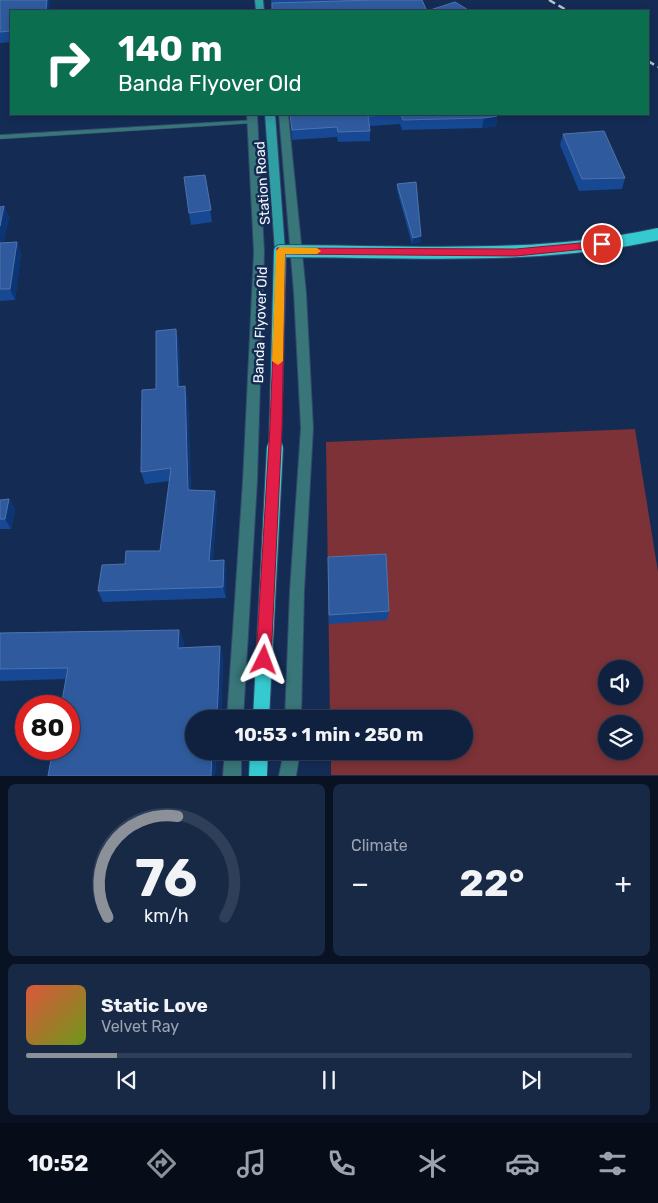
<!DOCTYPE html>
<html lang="en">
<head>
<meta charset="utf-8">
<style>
	body { margin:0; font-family:Rubik,sans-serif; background:#182946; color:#f1f3f6; height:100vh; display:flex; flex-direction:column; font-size:19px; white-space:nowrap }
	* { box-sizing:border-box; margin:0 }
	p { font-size:16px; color:#9ba3b0 }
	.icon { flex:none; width:28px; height:28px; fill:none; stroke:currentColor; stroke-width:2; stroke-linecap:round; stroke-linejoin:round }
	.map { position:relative; height:776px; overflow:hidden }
	.drawer { display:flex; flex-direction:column; gap:8px; padding:8px; background:#081223; flex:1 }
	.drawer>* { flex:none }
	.top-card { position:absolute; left:10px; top:10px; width:639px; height:105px; border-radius:0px; box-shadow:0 2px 8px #0003,0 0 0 1px #2f3e59; background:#0b6e4f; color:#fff; overflow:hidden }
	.tools { position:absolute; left:598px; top:660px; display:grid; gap:10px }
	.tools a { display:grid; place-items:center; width:45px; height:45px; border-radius:50%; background:#0f213f; box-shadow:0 2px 8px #0003,0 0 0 1px #2f3e59; font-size:25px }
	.speed { position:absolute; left:15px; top:695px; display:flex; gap:10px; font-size:25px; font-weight:700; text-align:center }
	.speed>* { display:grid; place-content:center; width:65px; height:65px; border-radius:50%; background:#0f213f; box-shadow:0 2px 8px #0003,0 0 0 1px #2f3e59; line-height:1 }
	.speed .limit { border:8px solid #d22; background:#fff; color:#111 }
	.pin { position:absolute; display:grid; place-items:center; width:42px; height:42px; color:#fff; margin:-21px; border:2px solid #fff; border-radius:50%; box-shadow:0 1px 5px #0007 }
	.me { position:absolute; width:55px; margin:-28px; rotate:3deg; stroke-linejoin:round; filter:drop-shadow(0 0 4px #0008) }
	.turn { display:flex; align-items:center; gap:18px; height:105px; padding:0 25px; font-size:22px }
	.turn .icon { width:65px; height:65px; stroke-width:2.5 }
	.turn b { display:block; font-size:35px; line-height:42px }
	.big { font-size:38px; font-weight:700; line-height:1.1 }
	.drawer .card { flex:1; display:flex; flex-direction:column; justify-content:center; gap:8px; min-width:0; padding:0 18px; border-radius:8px; background:#182946 }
	.drawer .dial { align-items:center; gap:0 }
	.dial svg { height:130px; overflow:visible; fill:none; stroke:#2f3e59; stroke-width:7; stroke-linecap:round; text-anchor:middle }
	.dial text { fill:#f1f3f6; stroke:none }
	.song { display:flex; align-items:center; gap:15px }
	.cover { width:60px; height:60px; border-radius:8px; background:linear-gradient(135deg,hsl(10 70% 55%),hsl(80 70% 35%)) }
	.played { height:5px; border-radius:2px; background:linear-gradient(90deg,#8c9099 15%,#2f3e59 15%) }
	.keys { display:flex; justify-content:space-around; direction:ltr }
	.heat { display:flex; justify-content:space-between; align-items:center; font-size:28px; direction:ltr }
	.drawer .tiles { flex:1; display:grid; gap:8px; grid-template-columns:1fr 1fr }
	.card:last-child { grid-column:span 2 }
	.trip { position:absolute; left:185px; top:710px; width:288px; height:50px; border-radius:25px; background:#0f213f; box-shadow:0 2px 8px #0003,0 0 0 1px #2f3e59; font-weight:700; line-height:50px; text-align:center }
	.dock { display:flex; height:80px; justify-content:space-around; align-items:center; background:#060d19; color:#9ba3b0 }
	.dock .icon { width:35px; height:35px }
	.dock .selected { color:#8c9099 }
	.dock b { font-size:22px; color:#f1f3f6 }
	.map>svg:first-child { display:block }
	.green { fill:#7c3236; fill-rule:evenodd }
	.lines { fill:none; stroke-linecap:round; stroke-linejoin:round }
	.service-casing { stroke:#33486b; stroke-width:1 }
	.minor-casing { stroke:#33486b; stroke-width:2 }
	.secondary-casing { stroke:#33486b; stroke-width:2 }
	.trunk-casing { stroke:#33486b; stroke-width:1 }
	.service { fill:#387679; fill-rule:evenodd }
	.minor { fill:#387679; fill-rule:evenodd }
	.secondary { fill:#2f9fa4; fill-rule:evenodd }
	.trunk { fill:#35cad0; fill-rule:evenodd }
	.rail { stroke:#bbc4d1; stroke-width:2.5; stroke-dasharray:7 4; stroke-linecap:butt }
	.trunk-bridge-far1-casing { stroke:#33486b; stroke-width:14; stroke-linecap:butt }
	.trunk-bridge-casing { stroke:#33486b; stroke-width:18; stroke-linecap:butt }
	.trunk-bridge-far1 { stroke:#35cad0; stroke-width:12 }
	.trunk-bridge { stroke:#35cad0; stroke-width:16 }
	.wall { fill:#174893 }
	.shaded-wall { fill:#0c3575 }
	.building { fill:#2f5b9e; stroke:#4e73ac }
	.route { fill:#e11d48; stroke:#92132f }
	.slow { fill:#f59e0b }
	.labels { text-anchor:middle; stroke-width:5; stroke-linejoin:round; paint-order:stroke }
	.street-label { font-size:14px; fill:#f2f5fa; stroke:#142c54 }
</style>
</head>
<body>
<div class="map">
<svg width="658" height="776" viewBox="0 0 658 776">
	<rect width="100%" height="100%" fill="#142c54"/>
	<path class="green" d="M635,429L658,572V775H331V751H464V719H330L326,442ZM606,669H634V696H606ZM606,724H634V751H606Z"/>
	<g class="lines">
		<defs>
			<path id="service" d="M253,120L255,121V123L0,139V135Z"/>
			<path id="minor" d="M247,114H257L264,252L257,481L243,719H227L243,481L254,252Z
				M279,114H288L306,293L313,428L304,591L301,719H285L290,591L301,428L294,293Z
				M225,751H241V776H223Z
				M284,751H300L296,776H279Z"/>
			<path id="secondary" d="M255,0H263L264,11H256Z
				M265,114H275L285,251L280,255L275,251Z"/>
			<path id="trunk" d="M250,751H268L267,776H249Z"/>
		</defs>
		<use href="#service" class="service-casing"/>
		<use href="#minor" class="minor-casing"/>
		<use href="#secondary" class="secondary-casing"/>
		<use href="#trunk" class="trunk-casing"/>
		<use href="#service" class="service"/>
		<use href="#minor" class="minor"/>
		<use href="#secondary" class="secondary"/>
		<use href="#trunk" class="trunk"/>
		<path class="rail" d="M549,0L568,11
			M648,61L658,67"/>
		<defs>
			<path id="trunk-bridge-far1" d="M275,448L280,251C406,251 534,261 658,234"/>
			<path id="trunk-bridge" d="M261,719L275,447"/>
		</defs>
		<use href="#trunk-bridge-far1" class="trunk-bridge-far1-casing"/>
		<use href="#trunk-bridge" class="trunk-bridge-casing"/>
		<use href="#trunk-bridge-far1" class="trunk-bridge-far1"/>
		<use href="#trunk-bridge" class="trunk-bridge"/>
	</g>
	<path class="wall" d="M0,0L11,11V42L0,43Z
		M271,0H422L427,11H470H272Z
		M290,114H509L497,115L496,126L482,128L402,130L400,124L370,126V141L338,142L337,137L292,140Z
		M563,134L625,178L622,189L579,191L560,145Z
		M205,175L212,222L191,225L189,213Z
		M397,184L421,236V242L412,244L397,190Z
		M4,206L9,218L3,243L17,242L21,254L15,300L0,301V207Z
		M176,329L179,343L180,387L185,386L188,399L191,490L215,491L217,503L213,560H224L226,571V598L103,602L98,591L125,564L160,551L170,481L145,484L141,472L156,389Z
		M9,499L15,510L11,529H0V500Z
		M328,557L389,611L387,620L329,624Z
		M179,630L184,642L183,647L220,646L223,658L221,719H194V751H220V754H216L215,776H48L53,749H69V706H61L66,679L0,681V633Z"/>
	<path class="shaded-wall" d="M47,0H50L49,11H46Z
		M497,116L496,126L482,128L484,118Z
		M4,206L9,218L1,255L0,253V226Z
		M421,236V242L412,244L413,238Z
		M17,242L21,254L15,300L10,289Z
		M176,329L179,343L181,400L178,387Z
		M185,386L188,399L191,503L188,490Z
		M215,491L217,503L212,572L209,561Z
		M9,499L15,510L11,529L5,519Z
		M224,560L226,571V598L223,587Z
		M179,630L184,642L182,659L178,648Z
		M220,646L223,658L221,719H217Z
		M212,751H215L216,754L215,776H211Z"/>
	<path class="building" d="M0,0H47L46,11H11V31L0,32Z
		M374,0H422L427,11L455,2L470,11H272V3Z
		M290,114H496L497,116L484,118L403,120L401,114L368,116L370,131L338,132L337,127L292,130Z
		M604,131L625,178L582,179L563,134Z
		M205,175L211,210L189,213L184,177Z
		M416,182L421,236L413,238L397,184Z
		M4,206L0,226V207Z
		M17,242L10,289H0V243Z
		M176,329L178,387L185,386L188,490L215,491L209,561L224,560L223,587L98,591L102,565L125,564L126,551H160L171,468L141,472L142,390L156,389V331Z
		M9,499L5,519H0V500Z
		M386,554L389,611L329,615L328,557Z
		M179,630L178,648L220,646L217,719H194V751H212L211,776H48L53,749H69V706H61L68,668L0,669V633Z"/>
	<path class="route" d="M602,241L606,244L605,247L516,256L285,254L282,426L271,660L269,665L264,667L259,665L256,660L270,426L277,248L516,249Z"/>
	<path class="slow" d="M280,247L317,248L321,251L317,254H285L283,361L278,365L272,361L276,251Z"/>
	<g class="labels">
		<g class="street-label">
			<text transform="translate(262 183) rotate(-94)" y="5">Station Road</text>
			<text transform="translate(260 325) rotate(-88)" y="5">Banda Flyover Old</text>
		</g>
	</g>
</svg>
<div class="tools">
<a><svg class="icon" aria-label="sound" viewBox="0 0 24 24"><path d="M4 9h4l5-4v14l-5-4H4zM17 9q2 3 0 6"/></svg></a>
<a><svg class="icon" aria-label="layers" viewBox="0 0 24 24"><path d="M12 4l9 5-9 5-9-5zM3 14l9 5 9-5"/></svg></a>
</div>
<div class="speed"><div class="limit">80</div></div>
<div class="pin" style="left:602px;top:244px;background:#d93025"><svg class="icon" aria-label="arrive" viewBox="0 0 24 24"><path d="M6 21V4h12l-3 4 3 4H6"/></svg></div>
<svg class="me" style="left:264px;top:660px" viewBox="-20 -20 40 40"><path d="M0-17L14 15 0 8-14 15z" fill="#e11d48" stroke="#fff" stroke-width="4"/></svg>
<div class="trip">10:53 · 1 min · 250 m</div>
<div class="top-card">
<div class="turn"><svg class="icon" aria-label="right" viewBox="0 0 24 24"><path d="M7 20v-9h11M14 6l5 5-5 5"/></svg><div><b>140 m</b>Banda Flyover Old</div></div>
</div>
</div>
<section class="drawer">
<div class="tiles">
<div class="card dial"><svg viewBox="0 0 100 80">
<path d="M14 69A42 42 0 1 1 86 69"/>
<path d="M14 69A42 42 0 0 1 57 7" stroke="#8c9099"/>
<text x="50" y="56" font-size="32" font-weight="700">76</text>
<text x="50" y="72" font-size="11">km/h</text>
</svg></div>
<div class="card"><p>Climate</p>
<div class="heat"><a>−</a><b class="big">22°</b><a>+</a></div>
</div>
<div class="card">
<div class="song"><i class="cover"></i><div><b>Static Love</b><p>Velvet Ray</p></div></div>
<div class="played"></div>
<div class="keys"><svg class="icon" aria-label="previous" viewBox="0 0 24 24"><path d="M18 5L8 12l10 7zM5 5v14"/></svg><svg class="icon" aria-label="pause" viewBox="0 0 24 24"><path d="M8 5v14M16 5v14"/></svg><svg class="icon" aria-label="next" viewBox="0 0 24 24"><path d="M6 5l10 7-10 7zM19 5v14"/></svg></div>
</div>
</div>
</section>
<nav class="dock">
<b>10:52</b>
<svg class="icon selected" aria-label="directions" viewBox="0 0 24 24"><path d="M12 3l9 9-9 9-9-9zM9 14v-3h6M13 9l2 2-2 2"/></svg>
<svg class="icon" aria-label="music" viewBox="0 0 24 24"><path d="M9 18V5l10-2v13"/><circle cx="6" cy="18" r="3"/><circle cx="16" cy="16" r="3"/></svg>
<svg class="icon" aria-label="phone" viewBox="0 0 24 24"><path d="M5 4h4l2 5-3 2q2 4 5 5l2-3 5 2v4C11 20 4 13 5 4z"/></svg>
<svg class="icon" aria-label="climate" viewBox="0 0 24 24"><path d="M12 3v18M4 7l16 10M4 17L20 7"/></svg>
<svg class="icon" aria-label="car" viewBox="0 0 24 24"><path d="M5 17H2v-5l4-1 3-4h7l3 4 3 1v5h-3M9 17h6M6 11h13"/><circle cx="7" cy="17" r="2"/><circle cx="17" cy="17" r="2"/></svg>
<svg class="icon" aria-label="filters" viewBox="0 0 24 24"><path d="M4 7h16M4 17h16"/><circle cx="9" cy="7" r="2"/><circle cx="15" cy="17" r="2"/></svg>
</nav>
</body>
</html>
